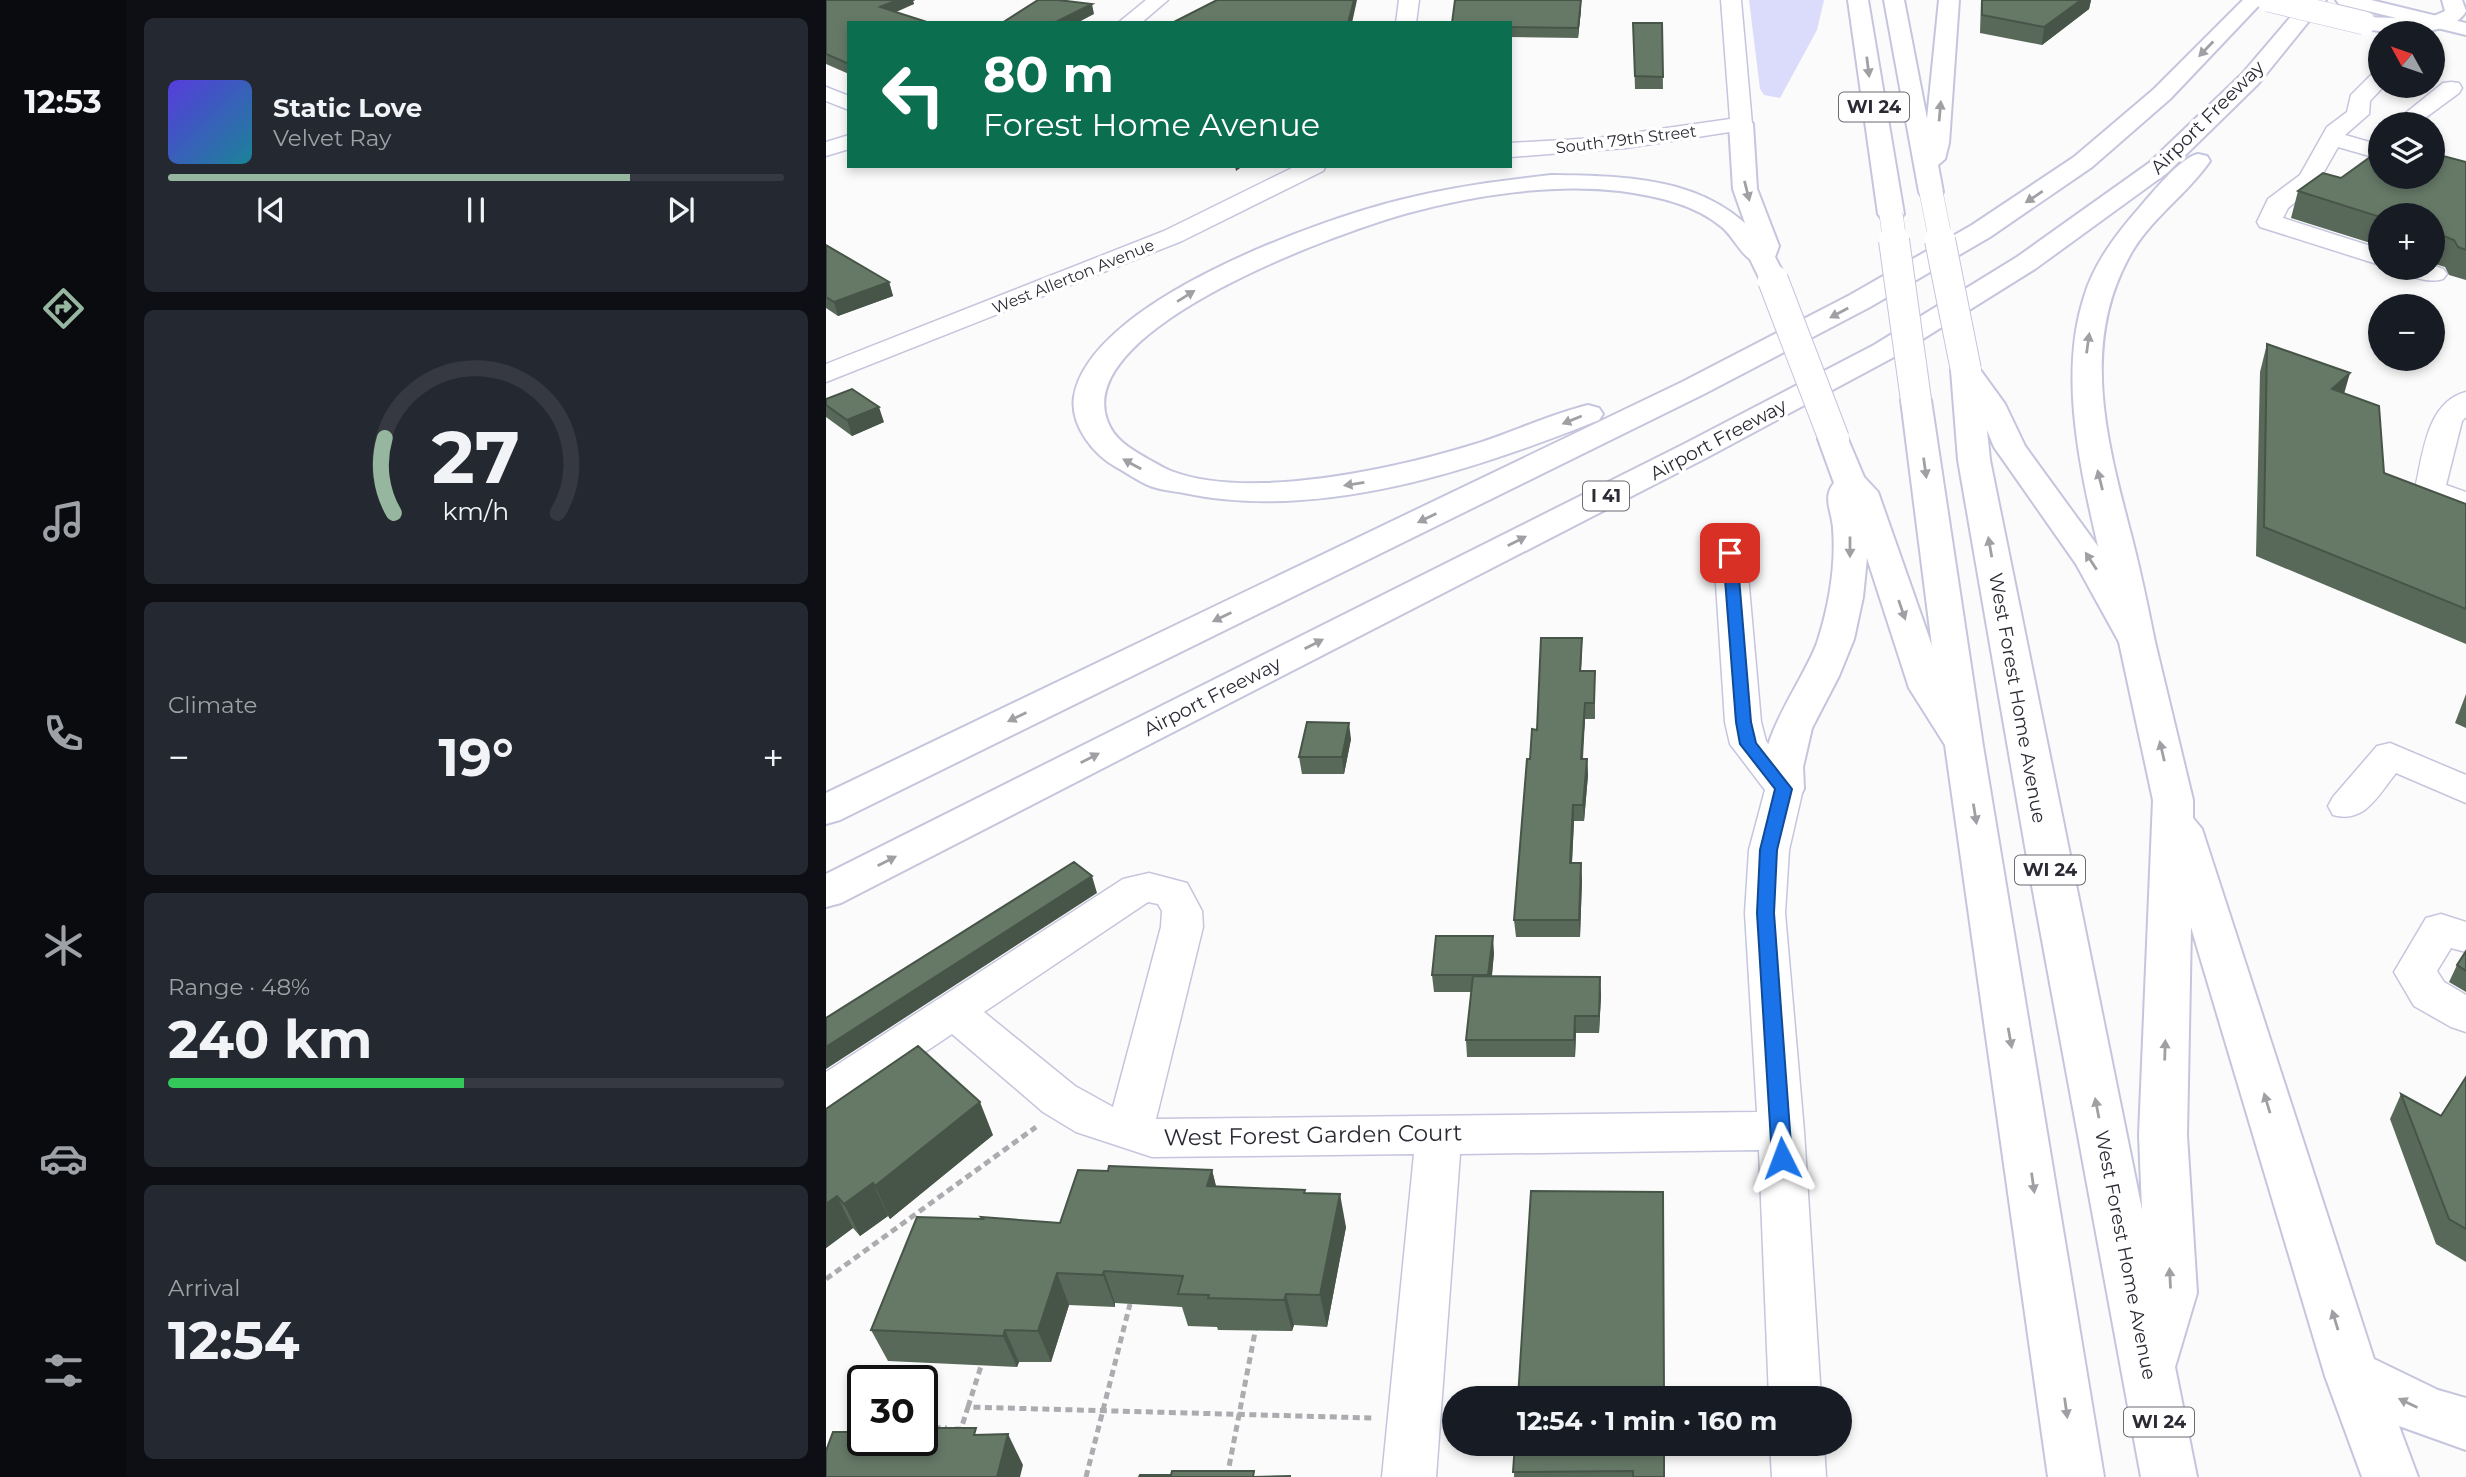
<!DOCTYPE html>
<html lang="en">
<head>
<meta charset="utf-8">
<style>
	body { margin:0; font-family:Montserrat,sans-serif; background:#242831; color:#f1f3f6; height:100vh; display:flex; flex-direction:column; font-size:26px; white-space:nowrap }
	* { box-sizing:border-box; margin:0 }
	p { font-size:23px; color:#9ea1a6 }
	.icon { flex:none; width:38px; height:38px; fill:none; stroke:currentColor; stroke-width:2; stroke-linecap:round; stroke-linejoin:round }
	.map { position:relative; flex:1; overflow:hidden }
	.side { display:flex; flex-direction:column; gap:18px; padding:18px; background:#0d0f14; width:700px }
	.side>* { flex:none }
	.top-card { position:absolute; left:21px; top:21px; width:665px; height:147px; border-radius:0px; box-shadow:0 4px 10px #0003; background:#0b6e4f; color:#fff; overflow:hidden }
	.needle { width:46px; rotate:310deg }
	.controls { position:absolute; left:1542px; top:21px; display:grid; gap:14px }
	.controls a { display:grid; place-items:center; width:77px; height:77px; border-radius:50%; background:#171b24; box-shadow:0 4px 10px #0003; font-size:35px }
	.speed { position:absolute; left:21px; top:1365px; display:flex; gap:14px; font-size:35px; font-weight:700; text-align:center }
	.speed>* { display:grid; place-content:center; width:91px; height:91px; border-radius:50%; background:#171b24; box-shadow:0 4px 10px #0003; line-height:1 }
	.speed .limit { border:4px solid #111; border-radius:10px; background:#fff; color:#111 }
	.pin { position:absolute; display:grid; place-items:center; width:60px; height:60px; color:#fff; margin:-30px; border-radius:14px; box-shadow:0 4px 10px #0006 }
	.me { position:absolute; width:77px; margin:-38px; rotate:357deg; stroke-linejoin:round; filter:drop-shadow(0 0 5px #0008) }
	.turn { display:flex; align-items:center; gap:24px; height:147px; padding:0 21px; font-size:32px }
	.turn .icon { width:91px; height:91px; stroke-width:2.5 }
	.turn b { display:block; font-size:49px; line-height:60px }
	.big { font-size:52px; font-weight:700; line-height:1.1 }
	.side .card { flex:1; display:flex; flex-direction:column; justify-content:center; gap:10px; min-width:0; padding:0 24px; border-radius:10px; background:#242831 }
	.side .dial { align-items:center; gap:0 }
	.dial svg { height:182px; overflow:visible; fill:none; stroke:#363941; stroke-width:7; stroke-linecap:round; text-anchor:middle }
	.dial text { fill:#f1f3f6; stroke:none }
	.song { display:flex; align-items:center; gap:21px }
	.cover { width:84px; height:84px; border-radius:10px; background:linear-gradient(135deg,hsl(250 70% 55%),hsl(190 70% 35%)) }
	.played { height:7px; border-radius:4px; background:linear-gradient(90deg,#97b69f 75%,#363941 75%) }
	.keys { display:flex; justify-content:space-around; direction:ltr }
	.heat { display:flex; justify-content:space-between; align-items:center; font-size:38px; direction:ltr }
	.charge { height:10px; border-radius:5px; background:linear-gradient(90deg,#34c759 48%,#363941 0) }
	.trip { position:absolute; left:616px; top:1386px; width:410px; height:70px; border-radius:35px; background:#171b24; box-shadow:0 4px 10px #0003; font-weight:700; line-height:70px; text-align:center }
	main { display:flex; flex:1; min-height:0 }
	.tabs { display:flex; flex-direction:column; width:126px; justify-content:space-around; align-items:center; background:#090b0e; color:#9ea1a6 }
	.tabs .icon { width:49px; height:49px }
	.tabs .active { color:#97b69f }
	.tabs b { font-size:32px; color:#f1f3f6 }
	.map>svg:first-child { display:block }
	.green { fill:#dbdbfc }
	.lines { fill:none; stroke-linecap:round; stroke-linejoin:round }
	.minor-casing { stroke:#c5c5de; stroke-width:3 }
	.major-casing { stroke:#c5c5de; stroke-width:4 }
	.highway-casing { stroke:#c5c5de; stroke-width:4 }
	.path { stroke:#acabaf; stroke-width:5; stroke-dasharray:7 4.5; stroke-linecap:butt }
	.minor { fill:#fff; fill-rule:evenodd }
	.major { fill:#fff; fill-rule:evenodd }
	.highway { fill:#fff; fill-rule:evenodd }
	.major-bridge-far1-casing { stroke:#c5c5de; stroke-width:24; stroke-linecap:butt }
	.major-bridge-casing { stroke:#c5c5de; stroke-width:32; stroke-linecap:butt }
	.major-bridge-far1 { stroke:#fff; stroke-width:23 }
	.major-bridge { stroke:#fff; stroke-width:30 }
	.wall { fill:#586859 }
	.shaded-wall { fill:#475548 }
	.building { fill:#667967; stroke:#475548; stroke-width:2 }
	.oneway { fill:#a0a0a4 }
	.route { fill:#1a73e8; stroke:#114b97; stroke-width:2 }
	.labels { text-anchor:middle; stroke-width:7; stroke-linejoin:round; paint-order:stroke }
	.far-street-label { font-size:16px; fill:#2c2b35; stroke:#fff }
	.shield { fill:#fff; stroke:#6b6b72; stroke-width:2 }
	.shield-label { font-size:18px; font-weight:bold; fill:#2c2b35 }
	.street-label { font-size:19px; fill:#2c2b35; stroke:#fff }
	.near-street-label { font-size:23px; fill:#2c2b35; stroke:#fff }
</style>
</head>
<body>
<main>
<nav class="tabs">
<b>12:53</b>
<svg class="icon active" aria-label="directions" viewBox="0 0 24 24"><path d="M12 3l9 9-9 9-9-9zM9 14v-3h6M13 9l2 2-2 2"/></svg>
<svg class="icon" aria-label="music" viewBox="0 0 24 24"><path d="M9 18V5l10-2v13"/><circle cx="6" cy="18" r="3"/><circle cx="16" cy="16" r="3"/></svg>
<svg class="icon" aria-label="phone" viewBox="0 0 24 24"><path d="M5 4h4l2 5-3 2q2 4 5 5l2-3 5 2v4C11 20 4 13 5 4z"/></svg>
<svg class="icon" aria-label="climate" viewBox="0 0 24 24"><path d="M12 3v18M4 7l16 10M4 17L20 7"/></svg>
<svg class="icon" aria-label="car" viewBox="0 0 24 24"><path d="M5 17H2v-5l4-1 3-4h7l3 4 3 1v5h-3M9 17h6M6 11h13"/><circle cx="7" cy="17" r="2"/><circle cx="17" cy="17" r="2"/></svg>
<svg class="icon" aria-label="filters" viewBox="0 0 24 24"><path d="M4 7h16M4 17h16"/><circle cx="9" cy="7" r="2"/><circle cx="15" cy="17" r="2"/></svg>
</nav>
<section class="side">
<div class="card">
<div class="song"><i class="cover"></i><div><b>Static Love</b><p>Velvet Ray</p></div></div>
<div class="played"></div>
<div class="keys"><svg class="icon" aria-label="previous" viewBox="0 0 24 24"><path d="M18 5L8 12l10 7zM5 5v14"/></svg><svg class="icon" aria-label="pause" viewBox="0 0 24 24"><path d="M8 5v14M16 5v14"/></svg><svg class="icon" aria-label="next" viewBox="0 0 24 24"><path d="M6 5l10 7-10 7zM19 5v14"/></svg></div>
</div>
<div class="card dial"><svg viewBox="0 0 100 80">
<path d="M14 69A42 42 0 1 1 86 69"/>
<path d="M14 69A42 42 0 0 1 10 36" stroke="#97b69f"/>
<text x="50" y="56" font-size="32" font-weight="700">27</text>
<text x="50" y="72" font-size="11">km/h</text>
</svg></div>
<div class="card"><p>Climate</p>
<div class="heat"><a>−</a><b class="big">19°</b><a>+</a></div>
</div>
<div class="card"><p>Range · 48%</p><b class="big">240 km</b><div class="charge"></div></div>
<div class="card"><p>Arrival</p><b class="big">12:54</b></div>
</section>
<div class="map">
<svg width="1640" height="1477" viewBox="0 0 1640 1477">
	<rect width="100%" height="100%" fill="#fbfbfb"/>
	<path class="green" d="M923,0H998L991,30L954,98L938,95L934,89Z"/>
	<g class="lines">
		<defs>
			<path id="minor" d="M320,0H342L315,23H292Z
				M573,0H593L590,23H570Z
				M895,0H915L926,124L923,129L800,148L684,157V143L771,138L904,119Z
				M1554,71V86H1558L1544,101L1543,114L1519,135L1554,145V159L1512,147L1491,184L1462,208L1457,218L1554,249V265L1434,227L1431,222L1442,199L1474,175L1501,127L1521,112L1525,95L1547,73Z
				M1625,82L1633,83L1636,88L1633,93L1591,124H1566L1617,83Z
				M0,87L23,96V110L0,101Z
				M23,135V149L0,156V142Z
				M470,166H500L497,171L356,241L0,382V364L338,231Z
				M1606,265L1617,269L1621,274L1617,279C1605,283 1584,279 1576,268H1606Z
				M1640,392V417L1636,421L1620,485L1640,492V512L1593,496L1589,489C1597,456 1600,402 1640,392Z
				M904,543L915,546L920,553L935,722L940,741L977,789L963,850L959,913L978,1131L995,1398H943L933,1150L634,1154L610,1477H556L588,1154L326,1157L250,1132L217,1112L126,1034L16,1108L0,1113V1072L297,879L323,873L361,883L376,911L377,927L330,1119L931,1112L919,913L923,850L939,790L904,744L899,722L888,553L893,546ZM322,902L332,904L336,911L335,927L287,1107L249,1086L158,1012Z
				M1564,743L1640,775V803L1570,773C1552,795 1539,824 1507,815L1502,806L1507,797L1551,746Z
				M1615,914L1640,922V952L1625,948L1611,971L1618,982L1640,995V1032L1625,1027L1588,1006L1568,972L1600,918Z
				M944,1444H998L1000,1477H946Z"/>
			<path id="major" d="M1022,0H1042L1078,214L1074,219L1065,222L1056,219L1052,214Z
				M1058,0H1078L1101,119L1113,0H1133L1123,143L1119,159L1112,165L1117,192L1114,197L1105,199L1096,197L1093,192Z
				M1510,0H1545L1640,23V35L1513,4Z
				M915,117L923,119L927,124L931,189L953,246L949,257L961,280L957,286L947,288L937,286L923,257L927,246L907,189L903,124L907,119Z
				M1140,361L1150,364L1179,404L1199,446L1284,563L1329,642L1367,800V818L1376,829L1548,1359L1612,1390L1640,1398V1450L1573,1426L1592,1477H1536L1499,1376L1365,927L1361,1135L1371,1293L1349,1367L1371,1477H1315L1204,875L1132,460L1125,370L1130,364ZM1161,430L1168,447L1250,564L1293,642L1327,800L1313,1135L1316,1210L1164,460Z
				M1090,391L1101,394L1105,400L1157,746L1278,1477H1222L1119,745L1083,688L1041,558L1037,597L1028,639L1013,676L986,728L977,767L978,789L972,799L958,802L944,799C917,754 978,683 992,640C1003,605 1010,565 1007,528C1006,511 996,498 1008,483L992,439L997,432L1008,430L1019,432L1038,477L1052,492L1106,646L1075,400L1079,394Z"/>
			<path id="highway" d="M1417,0H1438L1344,99L1266,167L1164,237L1044,307L878,394L14,820L0,824V793L856,382L1024,295L1146,225L1248,157L1328,89Z
				M1479,0H1500L1432,84L1341,173L1209,269L1068,357L880,458L15,903L0,907V874L858,444L1048,345L1191,257L1323,163L1416,74Z
				M1616,0H1636L1640,11C1626,39 1557,34 1531,27L1528,23L1531,19L1538,17L1601,19L1619,11Z
				M1372,154L1381,156L1384,161C1360,196 1322,220 1302,259C1254,348 1282,446 1306,538C1315,573 1322,607 1329,642L1324,650L1311,653L1298,650L1293,642C1274,535 1224,402 1258,297C1268,263 1291,233 1314,207C1327,192 1354,158 1372,154Z
				M725,175C812,176 895,178 949,257L945,263C920,269 913,243 897,228C869,204 830,196 794,191C726,183 648,195 582,213C517,231 248,326 281,420C288,440 305,449 322,459C330,463 337,468 345,471C423,501 568,469 646,445C685,433 722,415 762,405L773,408L777,414L773,420C648,470 493,522 358,493C347,491 335,490 324,486C312,481 301,473 290,467C267,454 244,425 248,397C263,302 492,220 574,200C624,187 674,181 725,175Z"/>
		</defs>
		<use href="#minor" class="minor-casing"/>
		<use href="#major" class="major-casing"/>
		<use href="#highway" class="highway-casing"/>
		<path class="path" d="M0,1279L210,1127
			M142,1407L156,1363
			M96,1427L121,1428
			M129,1429H135L142,1407L546,1418
			M260,1477L304,1304
			M401,1477L430,1327"/>
		<use href="#minor" class="minor"/>
		<use href="#major" class="major"/>
		<use href="#highway" class="highway"/>
		<defs>
			<path id="major-bridge-far1" d="M1442,0L1538,23
				M1105,192L1115,242
				M1065,214L1069,242"/>
			<path id="major-bridge" d="M1068,240L1090,400
				M1114,240L1140,370
				M947,280L1008,439"/>
		</defs>
		<use href="#major-bridge-far1" class="major-bridge-far1-casing"/>
		<use href="#major-bridge" class="major-bridge-casing"/>
		<use href="#major-bridge-far1" class="major-bridge-far1"/>
		<use href="#major-bridge" class="major-bridge"/>
	</g>
	<path class="wall" d="M0,0H89L87,1L88,4L23,23V74L0,64Z
		M1155,0H1265L1263,9L1216,45L1154,33Z
		M755,10L752,38L684,37V23Z
		M807,23H836L837,89H809Z
		M1640,162V280L1623,275L1619,267L1606,263V215H1554V246L1465,218L1472,191L1515,178Z
		M0,245L63,282L67,296L12,316L0,308Z
		M1441,344L1518,393L1558,473L1640,504V644L1430,556L1434,372Z
		M0,399L58,422L26,436L0,417Z
		M756,654L755,671L769,688V719H759L757,759H761L762,775L758,821H748L746,863L756,880L754,937H690L688,920L704,759L711,730Z
		M1640,694V728L1629,723Z
		M525,739L518,774H476L473,757Z
		M1640,951V992L1623,982L1631,965Z
		M668,953L666,976L775,994L773,1033H750L749,1057H641L640,1040L645,992H608L606,975Z
		M1640,1077V1262L1610,1244L1564,1119L1575,1094L1615,1116Z
		M0,1109L167,1135L64,1219L62,1216L34,1236L27,1228L0,1248Z
		M386,1170L390,1186L479,1190V1193L520,1227L501,1327L468,1325L466,1331L392,1330L391,1327L362,1326L356,1307L289,1303V1307L243,1305L225,1362H193L191,1367L62,1361L45,1330L156,1219L155,1217L234,1223L282,1171Z
		M689,1444L838,1477H688Z"/>
	<path class="shaded-wall" d="M71,0H89L87,1L88,4L57,18L54,7Z
		M528,0H531L526,23H522Z
		M755,0V10L752,38V28Z
		M1255,0H1265L1263,9L1216,45L1218,27Z
		M266,4L268,14L251,23H228Z
		M409,166H417L410,171Z
		M1615,235L1607,263H1606V237Z
		M63,282L67,296L12,316L8,302Z
		M1524,373L1516,401L1506,389Z
		M53,407L58,422L26,436L21,420Z
		M759,703V719L755,775V759Z
		M523,723L525,739L518,774L516,757Z
		M761,759L762,775L758,821L757,805Z
		M747,805L748,821L745,880L744,863Z
		M755,863L756,880L754,937L753,920Z
		M266,876L271,893L0,1069V1047Z
		M667,936L668,953L664,992L662,975Z
		M774,977L775,994L773,1033V1016Z
		M749,1016L750,1033L749,1057L748,1040Z
		M154,1102L167,1135L64,1219L49,1186Z
		M386,1170L394,1203L381,1186Z
		M47,1183L62,1216L34,1236L18,1204Z
		M514,1194L520,1227L501,1327L494,1295Z
		M11,1196L27,1228L0,1248V1204Z
		M278,1271L289,1303V1307L277,1275Z
		M231,1273L243,1305L225,1362L212,1331Z
		M460,1294L468,1325L466,1331L458,1300Z
		M179,1330L193,1362L191,1367L177,1336Z
		M182,1434L197,1465L194,1477H171Z"/>
	<path class="building" d="M0,0H71L54,7L104,23H23V64L0,54Z
		M212,0H232L266,4L228,23H176Z
		M391,0H528L522,23H346Z
		M629,0H755L752,28L684,27V23H626Z
		M1156,0H1255L1218,27L1156,15Z
		M807,23H836L837,77L809,76Z
		M1554,150V177H1606V153L1640,162V250L1632,247L1628,240L1615,235L1606,237V215H1554V217L1472,191L1497,173L1515,178Z
		M0,245L63,282L8,302L0,297Z
		M1441,344L1524,373L1506,389L1553,406L1558,473L1640,504V609L1438,527Z
		M26,389L53,407L21,420L0,405V399Z
		M715,638H756L754,671H769L768,703H759L755,759H761L757,805H747L744,863H755L753,920H688L701,759H704L706,729L711,730Z
		M481,722L523,723L516,757H473Z
		M248,862L266,876L0,1047V1018Z
		M610,936H667L662,975H606Z
		M1640,951V971L1631,965Z
		M647,976L774,977L773,1016H749L748,1040H640Z
		M92,1046L154,1102L49,1186L47,1183L18,1204L11,1196L0,1204V1109Z
		M1640,1077V1229L1623,1219L1575,1094L1615,1116Z
		M283,1166L386,1170L381,1186L479,1190L478,1193L514,1194L494,1295L460,1294L458,1300L382,1298L383,1295L352,1294L357,1276L278,1271L277,1275L231,1273L212,1331L179,1330L177,1336L45,1330L91,1217L157,1219L155,1217L234,1223L252,1170L282,1171Z
		M705,1191L837,1192L838,1398H692Z
		M96,1428H150L148,1435L182,1434L171,1477H0V1451L7,1432H37V1440H96Z
		M689,1444H838V1477H807V1471L687,1472Z
		M346,1471H428L427,1477L464,1476V1477H313L314,1475H345Z"/>
	<defs><path id="oneway-solid" d="M-6-.8H1V-3.2L6.5 0L1 3.2V.8H-6Z" transform="scale(1.75)"/></defs>
	<g class="oneway">
		<use href="#oneway-solid" transform="translate(1380 49) rotate(134)"/>
		<use href="#oneway-solid" transform="translate(1042 67) rotate(83)"/>
		<use href="#oneway-solid" transform="translate(1114 111) rotate(-85)"/>
		<use href="#oneway-solid" transform="translate(921 191) rotate(76)"/>
		<use href="#oneway-solid" transform="translate(1208 197) rotate(146)"/>
		<use href="#oneway-solid" transform="translate(360 296) rotate(-32)"/>
		<use href="#oneway-solid" transform="translate(1013 313) rotate(152)"/>
		<use href="#oneway-solid" transform="translate(1262 343) rotate(-82)"/>
		<use href="#oneway-solid" transform="translate(746 420) rotate(158)"/>
		<use href="#oneway-solid" transform="translate(306 464) rotate(-151)"/>
		<use href="#oneway-solid" transform="translate(1099 468) rotate(82)"/>
		<use href="#oneway-solid" transform="translate(1274 480) rotate(-104)"/>
		<use href="#oneway-solid" transform="translate(528 484) rotate(171)"/>
		<use href="#oneway-solid" transform="translate(601 518) rotate(154)"/>
		<use href="#oneway-solid" transform="translate(691 541) rotate(-27)"/>
		<use href="#oneway-solid" transform="translate(1024 547) rotate(90)"/>
		<use href="#oneway-solid" transform="translate(1164 547) rotate(-100)"/>
		<use href="#oneway-solid" transform="translate(1265 561) rotate(-123)"/>
		<use href="#oneway-solid" transform="translate(1076 610) rotate(71)"/>
		<use href="#oneway-solid" transform="translate(396 617) rotate(154)"/>
		<use href="#oneway-solid" transform="translate(488 644) rotate(-27)"/>
		<use href="#oneway-solid" transform="translate(191 717) rotate(154)"/>
		<use href="#oneway-solid" transform="translate(1336 751) rotate(-103)"/>
		<use href="#oneway-solid" transform="translate(264 758) rotate(-27)"/>
		<use href="#oneway-solid" transform="translate(1149 814) rotate(81)"/>
		<use href="#oneway-solid" transform="translate(61 861) rotate(-27)"/>
		<use href="#oneway-solid" transform="translate(1184 1038) rotate(80)"/>
		<use href="#oneway-solid" transform="translate(1339 1050) rotate(-88)"/>
		<use href="#oneway-solid" transform="translate(1441 1103) rotate(-107)"/>
		<use href="#oneway-solid" transform="translate(1271 1108) rotate(-101)"/>
		<use href="#oneway-solid" transform="translate(1207 1183) rotate(82)"/>
		<use href="#oneway-solid" transform="translate(1344 1278) rotate(-93)"/>
		<use href="#oneway-solid" transform="translate(1509 1320) rotate(-107)"/>
		<use href="#oneway-solid" transform="translate(1582 1403) rotate(-154)"/>
		<use href="#oneway-solid" transform="translate(1240 1408) rotate(82)"/>
	</g>
	<path class="route" d="M904,549L911,553L925,722L930,743L966,789L951,850L948,913L966,1158L963,1164L956,1166L949,1164L946,1158L931,913L934,850L949,789L914,744L910,722L897,553Z"/>
	<g class="labels">
		<g class="far-street-label">
			<text transform="translate(800 139) rotate(-7)" y="6">South 79th Street</text>
			<text transform="translate(247 276) rotate(-22)" y="6">West Allerton Avenue</text>
		</g>
		<g class="shield">
			<rect x="1013" y="92.5" width="70" height="29" rx="5"/>
			<rect x="757" y="481.5" width="46" height="29" rx="5"/>
			<rect x="1189" y="855.5" width="70" height="29" rx="5"/>
			<rect x="1298" y="1407.5" width="70" height="29" rx="5"/>
		</g>
		<g class="shield-label">
			<text x="1048" y="113">WI 24</text>
			<text x="780" y="502">I 41</text>
			<text x="1224" y="876">WI 24</text>
			<text x="1333" y="1428">WI 24</text>
		</g>
		<g class="street-label">
			<text transform="translate(1381 117) rotate(-45)" y="7">Airport Freeway</text>
			<text transform="translate(892 439) rotate(-28)" y="7">Airport Freeway</text>
			<text transform="translate(386 696) rotate(-27)" y="7">Airport Freeway</text>
			<text transform="translate(1192 698) rotate(80)" y="7">West Forest Home Avenue</text>
			<text transform="translate(1300 1255) rotate(79)" y="7">West Forest Home Avenue</text>
		</g>
		<g class="near-street-label">
			<text transform="translate(487 1135) rotate(-1)" y="8">West Forest Garden Court</text>
		</g>
	</g>
</svg>
<div class="controls">
<a><svg class="needle" viewBox="-14 -14 28 28"><path d="M0-13l5 13h-10z" fill="#e53935"/><path d="M0 13l5-13h-10z" fill="#9ea1a6"/></svg></a>
<a><svg class="icon" aria-label="layers" viewBox="0 0 24 24"><path d="M12 4l9 5-9 5-9-5zM3 14l9 5 9-5"/></svg></a>
<a>+</a>
<a>−</a>
</div>
<div class="speed"><div class="limit">30</div></div>
<div class="pin" style="left:904px;top:553px;background:#d93025"><svg class="icon" aria-label="arrive" viewBox="0 0 24 24"><path d="M6 21V4h12l-3 4 3 4H6"/></svg></div>
<svg class="me" style="left:956px;top:1158px" viewBox="-20 -20 40 40"><path d="M0-17L14 15 0 8-14 15z" fill="#1a73e8" stroke="#fff" stroke-width="4"/></svg>
<div class="trip">12:54 · 1 min · 160 m</div>
<div class="top-card">
<div class="turn"><svg class="icon" aria-label="left" viewBox="0 0 24 24"><path d="M17 20v-9H6M10 6l-5 5 5 5"/></svg><div><b>80 m</b>Forest Home Avenue</div></div>
</div>
</div>
</main>
</body>
</html>
